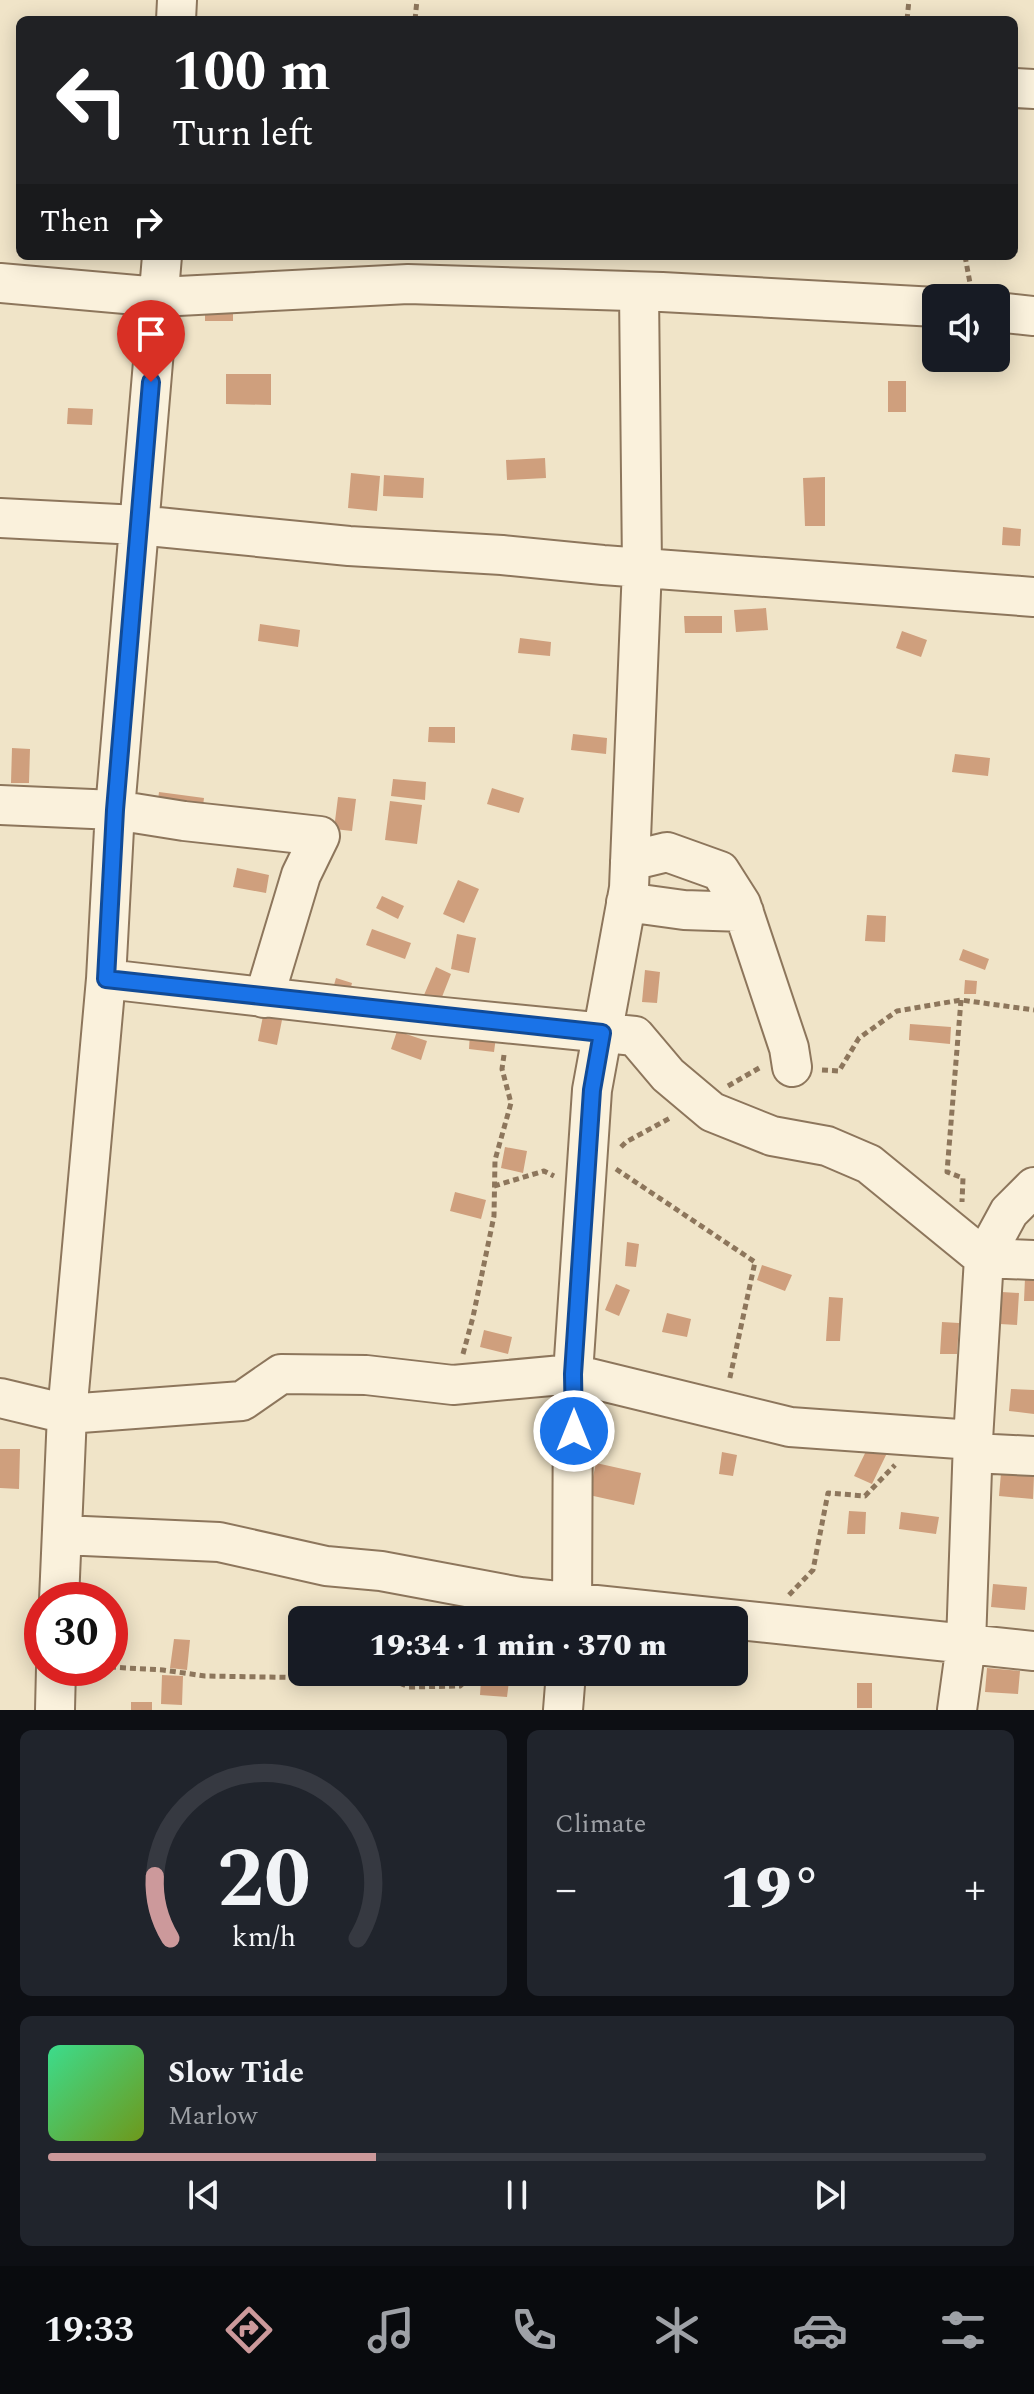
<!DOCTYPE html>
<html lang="en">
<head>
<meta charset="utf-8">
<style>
	body { margin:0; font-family:Spectral,serif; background:#20242c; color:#f1f3f6; height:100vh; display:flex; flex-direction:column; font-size:30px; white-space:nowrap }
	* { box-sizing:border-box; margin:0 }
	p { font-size:26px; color:#9ea1a6 }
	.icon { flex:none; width:44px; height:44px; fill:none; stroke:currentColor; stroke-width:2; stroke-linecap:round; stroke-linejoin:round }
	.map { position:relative; height:1710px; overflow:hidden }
	.panel { display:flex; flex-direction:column; gap:20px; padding:20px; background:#0d0f14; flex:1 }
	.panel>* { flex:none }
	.top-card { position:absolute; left:16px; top:16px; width:1002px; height:244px; border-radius:12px; box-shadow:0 4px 20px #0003; background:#202124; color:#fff; overflow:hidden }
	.fabs { position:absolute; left:922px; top:284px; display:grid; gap:16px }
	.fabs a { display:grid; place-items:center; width:88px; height:88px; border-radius:12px; background:#171b24; box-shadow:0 4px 20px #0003; font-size:40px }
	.speed { position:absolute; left:24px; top:1582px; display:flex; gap:16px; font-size:40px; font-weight:700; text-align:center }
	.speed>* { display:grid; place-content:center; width:104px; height:104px; border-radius:50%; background:#171b24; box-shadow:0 4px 20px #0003; line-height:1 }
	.speed .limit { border:12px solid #d22; background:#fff; color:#111 }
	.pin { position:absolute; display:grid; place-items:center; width:68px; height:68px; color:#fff; margin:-82px -34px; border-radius:50% 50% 50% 0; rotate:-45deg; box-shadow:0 0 8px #0007 }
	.pin .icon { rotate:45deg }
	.me { position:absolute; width:88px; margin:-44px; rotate:0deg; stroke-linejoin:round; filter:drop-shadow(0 0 6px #0008) }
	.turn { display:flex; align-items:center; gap:28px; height:168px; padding:0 24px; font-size:36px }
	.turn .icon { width:104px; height:104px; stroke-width:2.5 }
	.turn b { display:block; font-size:56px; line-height:68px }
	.then { display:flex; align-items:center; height:76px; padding:0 24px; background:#0003; gap:16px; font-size:30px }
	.big { font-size:60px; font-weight:800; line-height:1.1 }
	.panel .tile { flex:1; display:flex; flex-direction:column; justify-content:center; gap:12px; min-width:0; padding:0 28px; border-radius:12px; background:#20242c }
	.panel .dial { align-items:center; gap:0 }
	.dial svg { height:208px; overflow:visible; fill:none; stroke:#363941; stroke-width:7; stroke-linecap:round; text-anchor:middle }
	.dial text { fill:#f1f3f6; stroke:none }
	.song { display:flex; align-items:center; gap:24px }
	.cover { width:96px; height:96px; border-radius:12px; background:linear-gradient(135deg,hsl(150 70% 55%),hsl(80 70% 35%)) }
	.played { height:8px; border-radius:4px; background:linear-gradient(90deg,#cc999b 35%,#363941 35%) }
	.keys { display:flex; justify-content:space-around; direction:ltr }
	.heat { display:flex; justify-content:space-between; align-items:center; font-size:44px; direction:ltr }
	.panel .tiles { flex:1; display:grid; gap:20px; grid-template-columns:1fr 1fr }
	.tile:last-child { grid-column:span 2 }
	.trip { position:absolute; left:288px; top:1606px; width:460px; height:80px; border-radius:12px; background:#171b24; box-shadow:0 4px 20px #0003; font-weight:800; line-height:80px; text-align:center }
	.dock { display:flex; height:128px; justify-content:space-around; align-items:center; background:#090b0e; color:#9ea1a6 }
	.dock .icon { width:56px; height:56px }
	.dock .current { color:#cc999b }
	.dock b { font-size:36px; color:#f1f3f6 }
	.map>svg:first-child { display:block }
	.building { fill:#cf9f7d }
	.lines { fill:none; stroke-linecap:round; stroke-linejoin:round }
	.minor-casing { stroke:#8d765c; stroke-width:42 }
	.path { stroke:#8d765c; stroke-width:5; stroke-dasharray:6 4; stroke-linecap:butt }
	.minor { stroke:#faf1dc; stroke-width:38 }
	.route-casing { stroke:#114b97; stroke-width:20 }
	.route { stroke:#1a73e8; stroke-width:14 }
</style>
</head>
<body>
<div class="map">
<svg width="1034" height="1710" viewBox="0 0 1034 1710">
	<rect width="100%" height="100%" fill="#f0e4c8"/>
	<path class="building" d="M205,306L233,307V321H205Z
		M226,374H271V405L226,404Z
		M888,381H906V412H888Z
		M68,408L93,409L92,425L67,424Z
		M545,458L546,478L507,480L506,460Z
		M351,473L380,476L377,511L348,508Z
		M384,475L424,478L423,498L383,496Z
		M825,477V526H805L803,478Z
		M1003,527L1021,529L1020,546L1002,545Z
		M766,608L768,630L736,632L734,610Z
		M684,616H722V633H685Z
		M260,624L300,630L298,647L258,641Z
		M902,631L927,640L921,657L896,648Z
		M520,638L551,642L550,656L518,653Z
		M429,727H455V743L428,742Z
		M573,734L607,738L606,754L571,750Z
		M12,748L30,749L29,783H11Z
		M955,754L990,758L988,776L952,772Z
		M393,779L426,782L425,800L391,796Z
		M492,788L524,798L519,813L487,804Z
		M159,792L204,798L202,813L157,808Z
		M338,797L356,799L352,831L334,829Z
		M390,801L422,805L417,844L385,840Z
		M237,868L269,875L266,893L233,887Z
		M458,880L479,889L464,923L443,914Z
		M382,896L404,906L398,919L376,908Z
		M867,915L886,916L885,942L865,941Z
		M372,929L411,943L405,959L366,945Z
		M457,934L476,938L469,973L451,969Z
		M963,949L989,959L985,970L959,960Z
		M436,967L451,974L440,1002L424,995Z
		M645,970L660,972L657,1003L642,1002Z
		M336,978L352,983L347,1003L330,999Z
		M965,980L977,981L976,994H964Z
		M265,1006L284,1010L277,1045L258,1041Z
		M910,1024L951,1027L950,1044L909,1040Z
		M397,1031L427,1041L421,1060L391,1049Z
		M470,1033L496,1037L494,1052L469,1049Z
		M505,1147L527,1151L523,1173L501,1168Z
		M455,1192L486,1200L481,1219L450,1211Z
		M627,1242L639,1244L636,1267L625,1266Z
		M762,1265L792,1275L785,1291L757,1280Z
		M1025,1278H1034V1301H1024Z
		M616,1284L630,1290L619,1316L605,1310Z
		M1002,1292L1019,1293L1017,1325L1000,1324Z
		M829,1297L843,1298L840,1341H826Z
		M667,1313L691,1319L687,1337L662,1332Z
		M942,1322L959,1323L957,1354H940Z
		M484,1330L512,1337L508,1354L480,1347Z
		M1011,1389L1034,1390V1414L1009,1411Z
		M869,1445L887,1453L872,1484L854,1476Z
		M0,1449H20L19,1489L0,1488Z
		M722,1452L737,1455L733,1476L719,1474Z
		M596,1463L641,1473L634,1505L589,1495Z
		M1001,1473L1034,1475L1033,1499L999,1496Z
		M849,1511L866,1512L865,1534H847Z
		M901,1512L939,1517L936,1534L899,1529Z
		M993,1584L1027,1587L1025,1610L991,1607Z
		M174,1639L190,1640L187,1670L170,1668Z
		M987,1668L1020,1671L1018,1694L985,1692Z
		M625,1672H653L651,1684L623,1678Z
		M162,1675L183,1676L182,1705L161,1704Z
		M481,1680L509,1681L507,1697L480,1695Z
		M857,1683H872V1708H857Z
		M131,1702H152V1710H131Z"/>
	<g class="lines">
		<defs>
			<path id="minor" d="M176,20L177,0
				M1014,88L1034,89
				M0,283L159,297L408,284L662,292L936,307
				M996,312L1034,316
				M0,518L138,525L349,546L502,555L603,565L1034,597
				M0,805L115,810L184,821L320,836L301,875L264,998
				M630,861L667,852L720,871L741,904L789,1048L792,1067
				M626,902L684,910L744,912
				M106,979L413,1014L635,1036L668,1075L712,1112L772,1136L827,1146L869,1164L984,1258L1034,1260
				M0,1398L67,1414L242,1401L281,1374L366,1375L453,1385L573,1374L790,1427L973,1440
				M973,1453L1034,1456
				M62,1535L219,1542L326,1566L381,1571L520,1597L1034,1651
				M59,1600L67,1414L106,979L115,810L162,256
				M572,1620L573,1374L592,1090L629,888L642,567L639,292
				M55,1710L56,1668
				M563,1710L566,1672
				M957,1710L966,1644L973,1440L984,1258L1009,1212L1034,1187"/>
		</defs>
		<use href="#minor" class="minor-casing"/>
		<path class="path" d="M415,20L417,0
			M907,20L909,0
			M965,256L972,294
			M961,1000L947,1172L963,1178L962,1202
			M822,1070L839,1071L859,1038L897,1011L961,1000L1034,1010
			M728,1086L761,1067
			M621,1147L626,1142L670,1118
			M616,1169L755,1262L729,1382
			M494,1186L544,1171L554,1176
			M463,1354L473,1317L494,1216L495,1160L511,1103L502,1069L504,1055
			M789,1595L813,1570L828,1493L865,1496L895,1465
			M110,1667L163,1670L205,1676L325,1678L339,1672
			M372,1672L409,1687L460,1686L476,1672
			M490,1672L537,1676
			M594,1676L613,1672"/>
		<use href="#minor" class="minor"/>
	</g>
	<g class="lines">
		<defs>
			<path id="route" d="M151,382L115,810L106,979L602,1033L592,1090L573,1374L574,1431"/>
		</defs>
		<use href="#route" class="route-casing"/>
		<use href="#route" class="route"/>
	</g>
</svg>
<div class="fabs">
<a><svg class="icon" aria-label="sound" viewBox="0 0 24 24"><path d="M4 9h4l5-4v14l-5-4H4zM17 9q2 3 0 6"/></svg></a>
</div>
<div class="speed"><div class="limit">30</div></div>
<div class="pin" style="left:151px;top:382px;background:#d93025"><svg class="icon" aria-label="arrive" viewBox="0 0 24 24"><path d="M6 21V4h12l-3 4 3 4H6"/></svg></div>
<svg class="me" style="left:574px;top:1431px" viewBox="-20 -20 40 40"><circle r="17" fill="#1a73e8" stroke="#fff" stroke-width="3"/><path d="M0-11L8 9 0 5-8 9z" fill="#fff"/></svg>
<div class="trip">19:34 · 1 min · 370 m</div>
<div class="top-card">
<div class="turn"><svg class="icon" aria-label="left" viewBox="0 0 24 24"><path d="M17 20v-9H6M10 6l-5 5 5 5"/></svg><div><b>100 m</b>Turn left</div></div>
<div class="then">Then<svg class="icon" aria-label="right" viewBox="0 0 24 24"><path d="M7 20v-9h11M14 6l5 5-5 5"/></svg></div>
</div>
</div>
<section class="panel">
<div class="tiles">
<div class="tile dial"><svg viewBox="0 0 100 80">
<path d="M14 69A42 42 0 1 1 86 69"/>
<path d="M14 69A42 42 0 0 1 8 45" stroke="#cc999b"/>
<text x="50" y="56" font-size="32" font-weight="700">20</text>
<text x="50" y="72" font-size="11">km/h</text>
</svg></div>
<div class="tile"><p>Climate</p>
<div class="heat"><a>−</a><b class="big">19°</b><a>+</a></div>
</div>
<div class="tile">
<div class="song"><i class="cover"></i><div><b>Slow Tide</b><p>Marlow</p></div></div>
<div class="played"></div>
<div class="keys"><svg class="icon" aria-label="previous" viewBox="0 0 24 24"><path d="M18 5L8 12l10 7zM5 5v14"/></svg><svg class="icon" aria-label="pause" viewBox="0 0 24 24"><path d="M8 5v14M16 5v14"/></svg><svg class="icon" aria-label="next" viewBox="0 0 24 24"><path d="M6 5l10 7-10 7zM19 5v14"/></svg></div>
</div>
</div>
</section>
<nav class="dock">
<b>19:33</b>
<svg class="icon current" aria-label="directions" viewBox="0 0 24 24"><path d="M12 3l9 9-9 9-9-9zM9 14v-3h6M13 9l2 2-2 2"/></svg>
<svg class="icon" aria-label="music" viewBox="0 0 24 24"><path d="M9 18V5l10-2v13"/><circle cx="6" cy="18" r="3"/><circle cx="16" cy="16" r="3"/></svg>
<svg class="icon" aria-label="phone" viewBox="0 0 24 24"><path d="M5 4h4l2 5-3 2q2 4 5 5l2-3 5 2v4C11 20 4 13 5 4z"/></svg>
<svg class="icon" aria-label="climate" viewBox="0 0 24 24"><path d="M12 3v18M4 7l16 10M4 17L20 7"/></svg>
<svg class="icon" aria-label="car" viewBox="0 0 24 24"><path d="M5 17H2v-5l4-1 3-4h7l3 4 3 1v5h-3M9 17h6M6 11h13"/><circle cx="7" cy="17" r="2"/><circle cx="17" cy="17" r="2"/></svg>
<svg class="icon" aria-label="filters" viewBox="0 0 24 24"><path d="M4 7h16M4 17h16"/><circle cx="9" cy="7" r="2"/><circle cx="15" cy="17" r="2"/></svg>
</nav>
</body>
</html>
